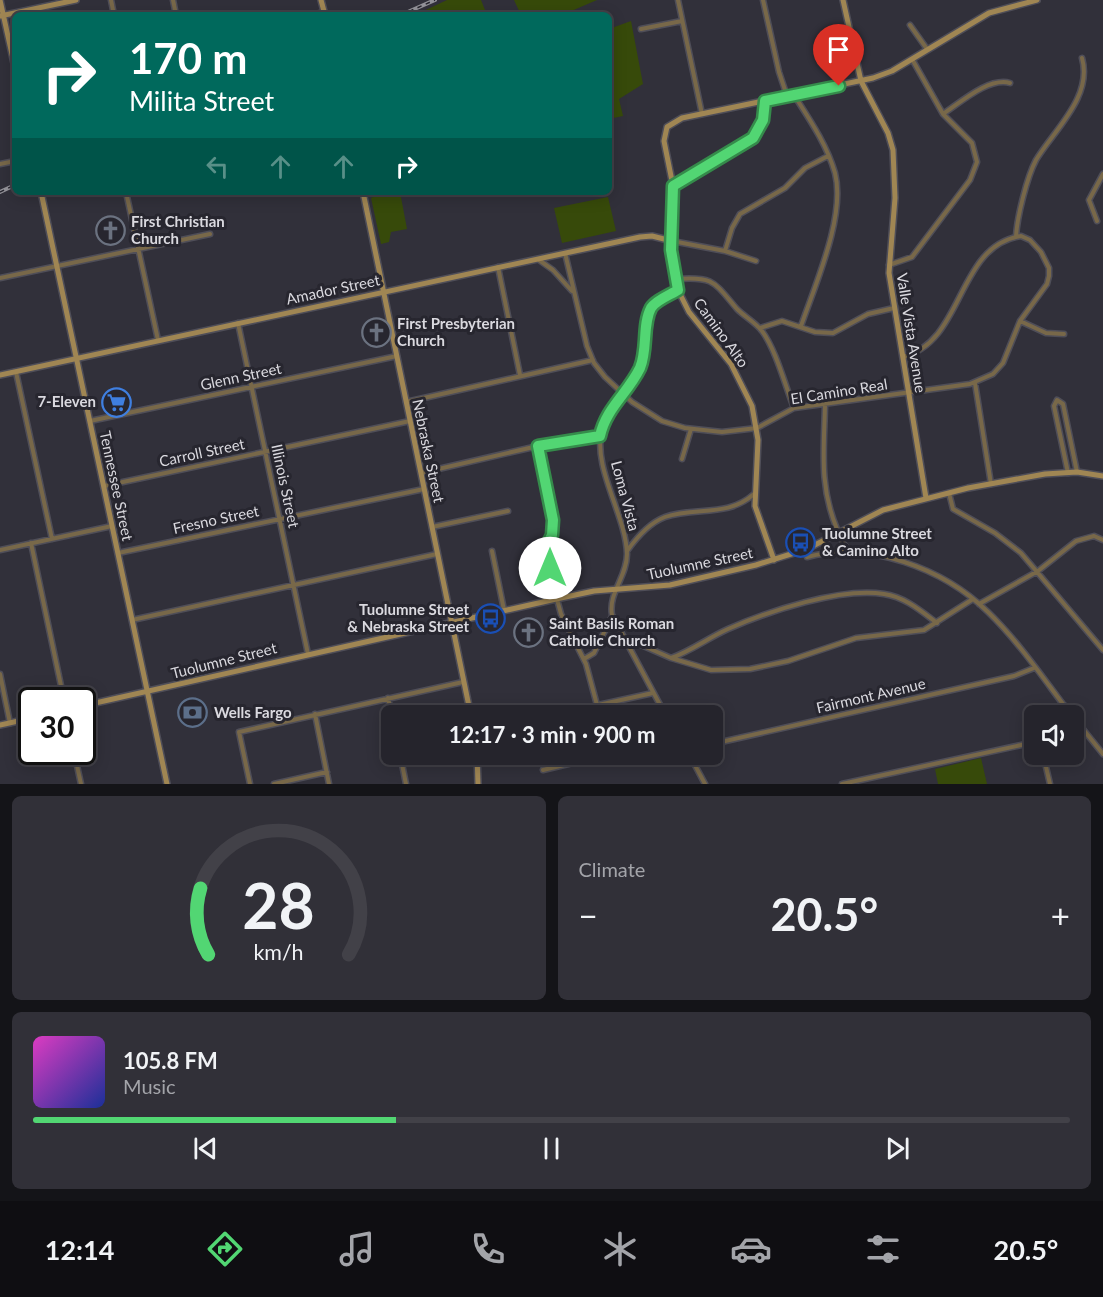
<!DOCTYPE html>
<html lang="en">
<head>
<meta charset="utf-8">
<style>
	body { margin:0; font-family:Lato,sans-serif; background:#313038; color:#f1f3f6; height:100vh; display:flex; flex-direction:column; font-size:22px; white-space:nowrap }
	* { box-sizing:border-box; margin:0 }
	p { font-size:20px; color:#a3a4a9 }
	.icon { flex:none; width:33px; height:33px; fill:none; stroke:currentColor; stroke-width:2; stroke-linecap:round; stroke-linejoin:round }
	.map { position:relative; height:784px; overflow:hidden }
	.side { display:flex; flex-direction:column; gap:12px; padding:12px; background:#141418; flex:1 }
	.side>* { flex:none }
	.hud { position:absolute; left:12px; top:12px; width:600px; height:183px; border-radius:9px; box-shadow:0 3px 15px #0003,0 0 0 2px #424148; background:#00695c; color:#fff; overflow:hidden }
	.buttons { position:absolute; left:1024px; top:705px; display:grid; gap:12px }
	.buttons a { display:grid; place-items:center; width:60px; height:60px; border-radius:9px; background:#25242c; box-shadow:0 3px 15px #0003,0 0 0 2px #424148; font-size:30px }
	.speed { position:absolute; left:18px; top:687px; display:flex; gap:12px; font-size:30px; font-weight:700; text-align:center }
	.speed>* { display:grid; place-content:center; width:78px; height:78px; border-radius:50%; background:#25242c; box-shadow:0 3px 15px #0003,0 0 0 2px #424148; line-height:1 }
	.speed .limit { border:3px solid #111; border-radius:9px; background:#fff; color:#111 }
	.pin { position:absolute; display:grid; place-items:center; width:51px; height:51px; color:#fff; margin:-62px -26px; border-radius:50% 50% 50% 0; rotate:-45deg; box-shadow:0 0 6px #0007 }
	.pin .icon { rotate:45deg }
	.me { position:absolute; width:66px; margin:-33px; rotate:0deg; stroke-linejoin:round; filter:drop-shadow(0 0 4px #0008) }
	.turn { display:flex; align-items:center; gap:21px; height:126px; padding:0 18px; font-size:27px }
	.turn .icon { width:78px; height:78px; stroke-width:2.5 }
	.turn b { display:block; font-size:42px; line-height:51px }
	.lanes { display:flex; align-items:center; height:57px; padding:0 18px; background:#0003; justify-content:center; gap:30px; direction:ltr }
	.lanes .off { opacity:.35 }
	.big { font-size:45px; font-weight:700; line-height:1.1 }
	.side .card { flex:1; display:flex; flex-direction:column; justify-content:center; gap:9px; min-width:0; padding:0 21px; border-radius:9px; background:#313038 }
	.side .dial { align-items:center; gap:0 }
	.dial svg { height:156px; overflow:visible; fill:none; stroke:#424148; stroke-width:7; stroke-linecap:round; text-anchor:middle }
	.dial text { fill:#f1f3f6; stroke:none }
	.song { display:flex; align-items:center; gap:18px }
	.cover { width:72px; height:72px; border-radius:9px; background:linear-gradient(135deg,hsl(310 70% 55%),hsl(230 70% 35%)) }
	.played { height:6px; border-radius:3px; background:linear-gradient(90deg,#52d673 35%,#424148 35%) }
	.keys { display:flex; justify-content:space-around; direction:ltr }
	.heat { display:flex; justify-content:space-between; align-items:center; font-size:33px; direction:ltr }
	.side .tiles { flex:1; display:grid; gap:12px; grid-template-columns:1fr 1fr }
	.card:last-child { grid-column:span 2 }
	.trip { position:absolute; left:381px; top:705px; width:342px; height:60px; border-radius:9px; background:#25242c; box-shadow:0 3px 15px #0003,0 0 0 2px #424148; font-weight:700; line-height:60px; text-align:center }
	.tab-bar { display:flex; height:96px; justify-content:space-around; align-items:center; background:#0f0e12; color:#a3a4a9 }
	.tab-bar .icon { width:42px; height:42px }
	.tab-bar .current { color:#52d673 }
	.tab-bar b { font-size:27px; color:#f1f3f6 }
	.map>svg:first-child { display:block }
	.green { fill:#374a0a }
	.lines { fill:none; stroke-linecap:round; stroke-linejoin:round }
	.street-casing { stroke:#4f4e58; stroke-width:7 }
	.secondary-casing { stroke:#4f4e58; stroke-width:8 }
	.street { stroke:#786849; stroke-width:4 }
	.secondary { stroke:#a08653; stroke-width:5 }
	.rail-casing { stroke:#94939a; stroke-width:4 }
	.rail { stroke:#27262f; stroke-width:1.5; stroke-dasharray:4.5; stroke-linecap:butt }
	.route-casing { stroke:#358b4b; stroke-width:15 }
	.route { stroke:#52d673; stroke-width:10 }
	.labels { text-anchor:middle; stroke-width:6; stroke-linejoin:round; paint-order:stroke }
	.poi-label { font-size:15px; font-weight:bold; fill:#dad9df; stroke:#27262f; text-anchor:start }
	.street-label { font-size:15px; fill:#dad9df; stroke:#27262f }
</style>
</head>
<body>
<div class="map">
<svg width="1103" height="784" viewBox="0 0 1103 784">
	<rect width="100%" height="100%" fill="#31303a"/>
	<path class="green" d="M447,0H481L487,15H415Z
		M514,0H597L562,15H521Z
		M631,21L643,84L619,99L623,116L609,119V29Z
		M384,192H400L407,229L391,232L389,242L381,244L371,198Z
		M608,197L616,231L562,243L554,208Z
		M981,758L987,784H938L935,769Z"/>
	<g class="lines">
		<defs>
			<path id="street" d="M111,0L114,15
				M173,0L176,15
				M678,0L702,114
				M763,0L779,72L787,96
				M312,15L324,12
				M910,25L927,49
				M641,29L682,21
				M794,95C810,120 827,145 835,173C846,216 815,285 801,326
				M943,114C961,102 989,77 1010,83
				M0,164L15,161
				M673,186L753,138L763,120L765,101
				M126,192L158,340
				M1097,221L1089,200L1103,174
				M1016,237C1017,217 1027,177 1036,160C1054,130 1093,97 1082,58
				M672,241L725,251L756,261
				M725,251L732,228L740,214L785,188L805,168L828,156
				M565,253L587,346L594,363L605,377L632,402L662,421L685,428L722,432L757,428L794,408L970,384L993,374L1003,363L1020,321L1047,284L1049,276V268L1041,252L1030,240L1021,236C956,246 965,341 903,357
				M539,260L553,270L572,291
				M889,265L912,257L970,180L977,162L972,143L943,114L912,59
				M498,267L520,375
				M0,278L210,234
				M676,279C714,276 714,282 737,309C745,317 755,322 762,331C776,350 785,385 794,408
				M1020,321L1046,333L1064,334
				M238,323L308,654
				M760,328L782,321L815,332L833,333L868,314L894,308
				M16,372L52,539
				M975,383L991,484
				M406,402L593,360
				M825,405C824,450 819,486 837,529C841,538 843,547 852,552
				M90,421L397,356
				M538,446L553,520L547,549L555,592L561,614L586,664L597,705
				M682,459L691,429
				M421,473L538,446L600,436
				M1068,473L1054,406L1057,400L1063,404L1077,472
				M104,486L410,421
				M949,493L953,509L995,533L1021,553L1103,650
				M432,527L508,511
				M31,543L64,700
				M0,550L112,526
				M492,551L504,610
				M627,551C637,537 649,523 665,517C696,506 727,518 754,494
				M118,553L424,489
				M807,557C869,540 944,569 988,612C1020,643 1045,681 1072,716
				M979,604L1038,571L1076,541L1094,536L1103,540
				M132,620L437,554
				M623,637L671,658L711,670L750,669L788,661L856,638L924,630L973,599
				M671,658C691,651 708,638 728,629C769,611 841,587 884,594C905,597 921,611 937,623
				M584,659L594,653L612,616
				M0,674L10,723
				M388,698L392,716
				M315,714L329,784
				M548,716L653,693
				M666,716L612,615C608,593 627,577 627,554C626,515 592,468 602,429C609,401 634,385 643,358C657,318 632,317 678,290
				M1057,716L1064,705
				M1074,718L1103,754
				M712,744L1014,676L1034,668
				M74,752L81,784
				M400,754L406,784
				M689,754L705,784
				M1043,754L1050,784
				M543,770L611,754
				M250,784L239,732L463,682
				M274,784L327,772
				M842,784L1035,742"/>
			<path id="secondary" d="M0,0L15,68
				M321,0L325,15
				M843,0L861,81L888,133L893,150L895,198L889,273L926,498
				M0,16L76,0
				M41,192L167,784
				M363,192L471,716
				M0,375L640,237L652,236L672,241
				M774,560L755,506L758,440L752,406L731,364L689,312L678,290L671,250L673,186L664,141L667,127L682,118L873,78L892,71L989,13L1037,0
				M82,706L556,599L594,591L670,585L756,565L807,549L883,510L968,488L1045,474L1077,472L1103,476
				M0,725L32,718
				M477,754L478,784"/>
		</defs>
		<use href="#street" class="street-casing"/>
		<use href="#secondary" class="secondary-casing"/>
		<use href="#street" class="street"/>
		<use href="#secondary" class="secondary"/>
		<defs>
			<path id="rail" d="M401,15L435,0
				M0,192L15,185"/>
		</defs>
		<use href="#rail" class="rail-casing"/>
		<use href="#rail" class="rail"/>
	</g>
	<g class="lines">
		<defs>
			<path id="route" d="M550,568L547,545L552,535L553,520L538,446L600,436C606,408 628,393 640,368C648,349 642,325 651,308C656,300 670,295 678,290L671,250L673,186L753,138L763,120L765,101L839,86"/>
		</defs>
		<use href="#route" class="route-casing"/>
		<use href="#route" class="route"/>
	</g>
	<defs>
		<symbol id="church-ring" viewBox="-11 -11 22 22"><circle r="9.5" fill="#27262f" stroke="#6b7280" stroke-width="1.5"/><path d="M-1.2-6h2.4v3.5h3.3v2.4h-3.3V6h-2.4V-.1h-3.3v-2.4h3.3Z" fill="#6b7280"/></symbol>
		<symbol id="supermarket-ring" viewBox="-11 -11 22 22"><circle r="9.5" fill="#27262f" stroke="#3f7fe0" stroke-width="1.5"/><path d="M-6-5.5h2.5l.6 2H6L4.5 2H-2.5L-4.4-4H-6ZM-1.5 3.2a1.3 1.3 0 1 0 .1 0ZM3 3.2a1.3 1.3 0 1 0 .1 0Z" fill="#3f7fe0"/></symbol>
		<symbol id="bus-ring" viewBox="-11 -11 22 22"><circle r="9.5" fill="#27262f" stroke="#1a4fb4" stroke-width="1.5"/><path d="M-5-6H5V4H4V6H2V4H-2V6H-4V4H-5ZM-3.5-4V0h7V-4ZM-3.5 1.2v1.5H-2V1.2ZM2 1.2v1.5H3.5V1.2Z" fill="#1a4fb4"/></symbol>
		<symbol id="bank-ring" viewBox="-11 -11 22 22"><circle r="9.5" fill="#27262f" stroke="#5c6f8a" stroke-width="1.5"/><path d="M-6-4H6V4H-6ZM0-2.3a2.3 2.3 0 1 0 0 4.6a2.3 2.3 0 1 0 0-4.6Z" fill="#5c6f8a"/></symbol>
	</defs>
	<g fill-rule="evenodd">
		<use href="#church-ring" x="94" y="214" width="33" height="33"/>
		<use href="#church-ring" x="360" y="316" width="33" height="33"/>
		<use href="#supermarket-ring" x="100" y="386" width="33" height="33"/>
		<use href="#bus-ring" x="784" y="526" width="33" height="33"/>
		<use href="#bus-ring" x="474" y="602" width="33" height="33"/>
		<use href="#church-ring" x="512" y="616" width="33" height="33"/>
		<use href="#bank-ring" x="176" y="696" width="33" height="33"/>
	</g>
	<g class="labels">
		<g class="poi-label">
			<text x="131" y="227">First Christian<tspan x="131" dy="17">Church</tspan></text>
			<text x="397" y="329">First Presbyterian<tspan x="397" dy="17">Church</tspan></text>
			<text x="96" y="407" text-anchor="end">7-Eleven</text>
			<text x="822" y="539">Tuolumne Street<tspan x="822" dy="17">&amp; Camino Alto</tspan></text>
			<text x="469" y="615" text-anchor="end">Tuolumne Street<tspan x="469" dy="17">&amp; Nebraska Street</tspan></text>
			<text x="549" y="629">Saint Basils Roman<tspan x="549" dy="17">Catholic Church</tspan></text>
			<text x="214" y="718">Wells Fargo</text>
		</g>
		<g class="street-label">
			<text transform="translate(333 290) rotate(-12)" y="5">Amador Street</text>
			<text transform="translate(721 333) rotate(54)" y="5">Camino Alto</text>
			<text transform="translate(911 333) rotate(81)" y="5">Valle Vista Avenue</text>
			<text transform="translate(241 377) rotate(-12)" y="5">Glenn Street</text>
			<text transform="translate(839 392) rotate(-9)" y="5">El Camino Real</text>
			<text transform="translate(428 451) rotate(78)" y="5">Nebraska Street</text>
			<text transform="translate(202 453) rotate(-12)" y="5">Carroll Street</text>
			<text transform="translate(116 486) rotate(78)" y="5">Tennessee Street</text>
			<text transform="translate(285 486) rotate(78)" y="5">Illinois Street</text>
			<text transform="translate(625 496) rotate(75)" y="5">Loma Vista</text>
			<text transform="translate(216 520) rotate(-12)" y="5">Fresno Street</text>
			<text transform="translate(700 564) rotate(-12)" y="5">Tuolumne Street</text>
			<text transform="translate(224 661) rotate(-14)" y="5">Tuolumne Street</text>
			<text transform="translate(871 696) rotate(-13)" y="5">Fairmont Avenue</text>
		</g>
	</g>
</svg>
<div class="buttons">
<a><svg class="icon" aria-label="sound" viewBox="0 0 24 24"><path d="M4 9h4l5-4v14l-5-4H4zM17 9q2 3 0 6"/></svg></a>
</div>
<div class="speed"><div class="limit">30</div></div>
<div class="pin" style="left:839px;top:86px;background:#d93025"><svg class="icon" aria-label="arrive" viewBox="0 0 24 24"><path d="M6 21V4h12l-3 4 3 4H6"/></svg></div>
<svg class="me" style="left:550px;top:568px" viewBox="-20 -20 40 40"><circle r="19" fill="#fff"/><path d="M0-13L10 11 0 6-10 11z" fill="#52d673"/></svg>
<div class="trip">12:17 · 3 min · 900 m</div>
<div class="hud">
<div class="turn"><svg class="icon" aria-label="right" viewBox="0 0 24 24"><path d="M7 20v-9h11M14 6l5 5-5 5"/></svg><div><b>170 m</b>Milita Street</div></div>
<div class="lanes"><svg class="icon off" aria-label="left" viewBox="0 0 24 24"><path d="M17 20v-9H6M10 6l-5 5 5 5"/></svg><svg class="icon off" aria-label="ahead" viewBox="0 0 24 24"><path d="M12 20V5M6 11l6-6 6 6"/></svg><svg class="icon off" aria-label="ahead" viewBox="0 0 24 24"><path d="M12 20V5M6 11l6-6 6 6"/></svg><svg class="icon" aria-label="right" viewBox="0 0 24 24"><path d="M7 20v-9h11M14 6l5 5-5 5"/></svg></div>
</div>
</div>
<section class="side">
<div class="tiles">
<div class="card dial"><svg viewBox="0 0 100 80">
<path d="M14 69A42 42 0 1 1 86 69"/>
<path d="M14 69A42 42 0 0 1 10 35" stroke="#52d673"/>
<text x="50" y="56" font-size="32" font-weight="700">28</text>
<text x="50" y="72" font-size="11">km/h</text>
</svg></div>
<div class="card"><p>Climate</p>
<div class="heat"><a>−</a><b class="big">20.5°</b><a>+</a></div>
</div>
<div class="card">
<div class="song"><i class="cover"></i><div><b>105.8 FM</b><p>Music</p></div></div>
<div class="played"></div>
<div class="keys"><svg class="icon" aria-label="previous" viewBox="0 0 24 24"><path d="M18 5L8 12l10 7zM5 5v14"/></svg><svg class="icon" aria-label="pause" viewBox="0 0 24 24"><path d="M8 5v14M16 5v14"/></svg><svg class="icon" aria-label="next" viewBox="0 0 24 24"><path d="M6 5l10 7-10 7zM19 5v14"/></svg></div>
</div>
</div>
</section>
<nav class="tab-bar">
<b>12:14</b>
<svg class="icon current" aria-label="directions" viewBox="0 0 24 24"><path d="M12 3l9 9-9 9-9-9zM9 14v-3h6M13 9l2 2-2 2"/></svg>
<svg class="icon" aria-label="music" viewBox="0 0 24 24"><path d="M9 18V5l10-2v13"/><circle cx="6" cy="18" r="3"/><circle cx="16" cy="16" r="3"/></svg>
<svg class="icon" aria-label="phone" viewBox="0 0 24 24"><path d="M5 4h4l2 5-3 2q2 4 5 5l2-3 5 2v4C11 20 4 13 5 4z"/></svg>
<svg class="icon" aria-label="climate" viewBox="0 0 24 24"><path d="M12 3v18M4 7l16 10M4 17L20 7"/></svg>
<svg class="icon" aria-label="car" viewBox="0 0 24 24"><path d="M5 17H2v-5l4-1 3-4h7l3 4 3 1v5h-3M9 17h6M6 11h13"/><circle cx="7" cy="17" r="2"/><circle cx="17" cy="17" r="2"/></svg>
<svg class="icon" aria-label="filters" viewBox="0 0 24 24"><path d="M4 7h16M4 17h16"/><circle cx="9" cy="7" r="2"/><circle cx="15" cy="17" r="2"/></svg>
<b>20.5°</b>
</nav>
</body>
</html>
